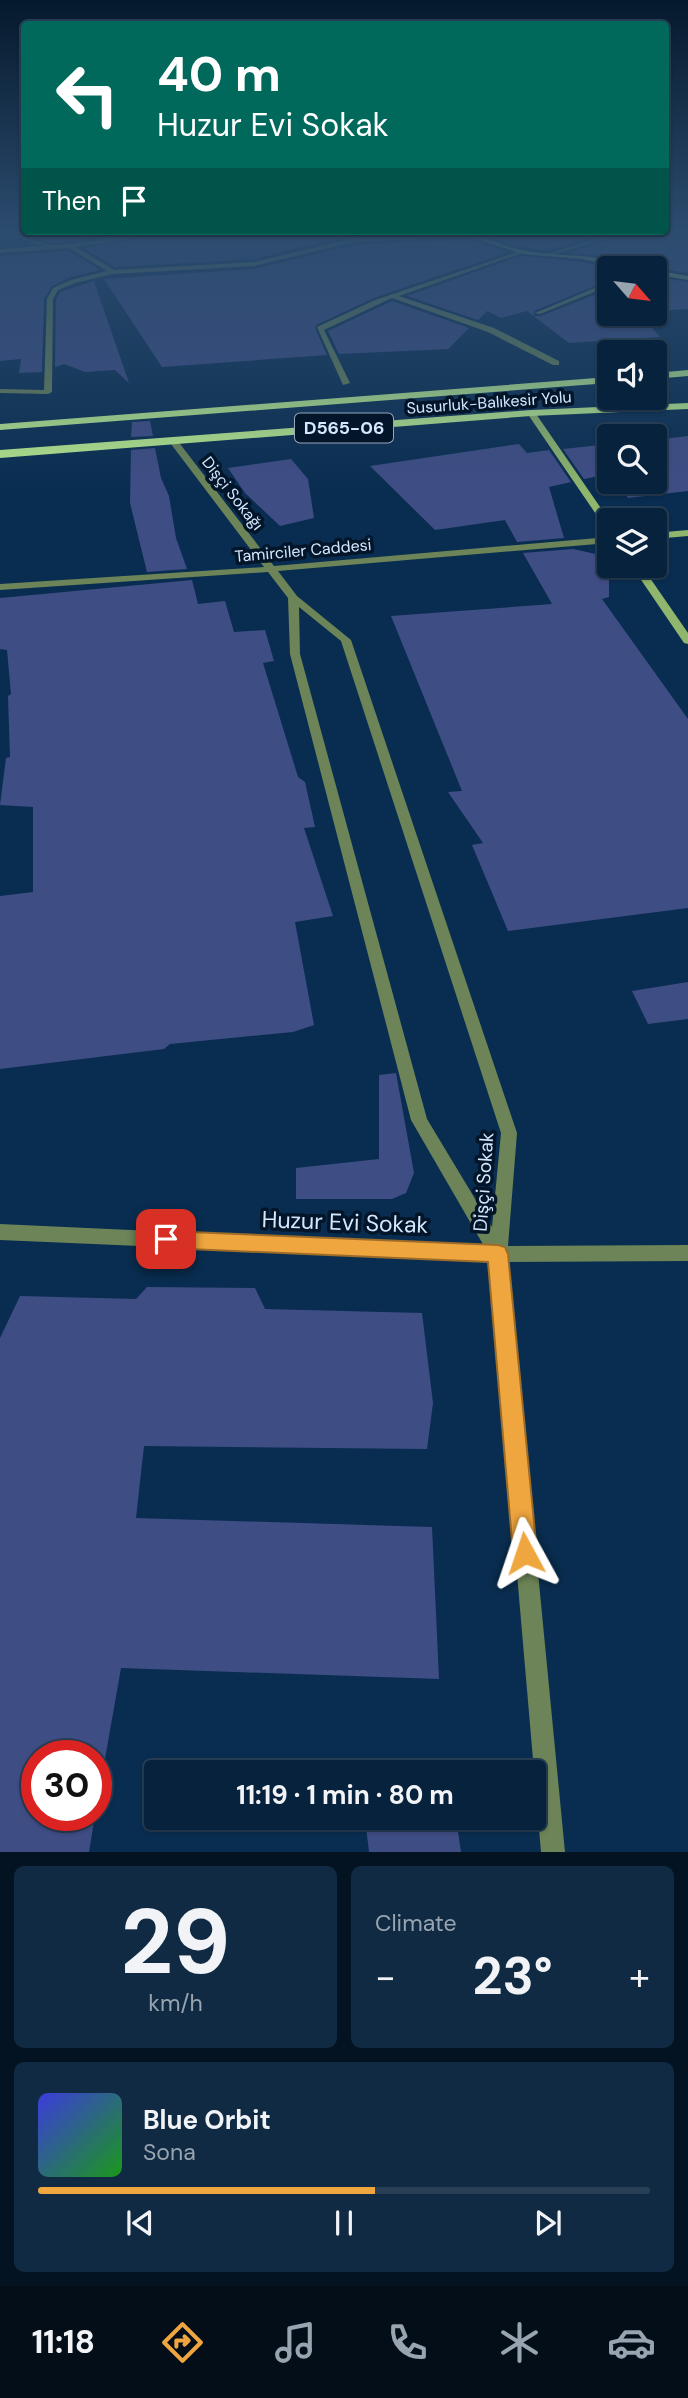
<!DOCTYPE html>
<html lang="en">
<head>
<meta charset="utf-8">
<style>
	body { margin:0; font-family:"DM Sans",sans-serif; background:#102a43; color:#f1f3f6; height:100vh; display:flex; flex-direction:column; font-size:26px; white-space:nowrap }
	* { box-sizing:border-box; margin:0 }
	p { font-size:23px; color:#98a4af }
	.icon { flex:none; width:38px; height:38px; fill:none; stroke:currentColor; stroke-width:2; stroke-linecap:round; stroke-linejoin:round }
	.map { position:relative; height:1852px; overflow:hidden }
	.side { display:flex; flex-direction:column; gap:14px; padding:14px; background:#041321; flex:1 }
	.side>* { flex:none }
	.banner { position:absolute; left:21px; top:21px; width:648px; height:214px; border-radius:7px; box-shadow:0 2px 5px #0004,0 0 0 2px #283f56; background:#00695c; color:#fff; overflow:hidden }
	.needle { width:46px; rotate:118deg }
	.buttons { position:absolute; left:597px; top:256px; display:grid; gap:14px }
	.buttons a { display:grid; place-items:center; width:70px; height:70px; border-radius:7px; background:#07223c; box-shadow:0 2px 5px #0004,0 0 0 2px #283f56; font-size:35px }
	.speed { position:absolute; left:21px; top:1740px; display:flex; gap:14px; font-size:35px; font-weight:700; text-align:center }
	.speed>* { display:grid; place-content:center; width:91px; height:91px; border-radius:50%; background:#07223c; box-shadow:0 2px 5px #0004,0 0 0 2px #283f56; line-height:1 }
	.speed .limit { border:10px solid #d22; background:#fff; color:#111 }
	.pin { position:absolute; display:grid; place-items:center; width:60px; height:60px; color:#fff; margin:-30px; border-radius:14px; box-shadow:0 4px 10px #0006 }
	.me { position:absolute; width:77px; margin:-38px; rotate:355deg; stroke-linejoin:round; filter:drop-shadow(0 0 5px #0008) }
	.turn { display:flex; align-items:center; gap:24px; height:147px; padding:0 21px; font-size:32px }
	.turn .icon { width:91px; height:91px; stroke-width:2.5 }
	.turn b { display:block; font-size:49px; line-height:60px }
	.then { display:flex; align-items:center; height:66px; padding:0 21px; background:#0003; gap:14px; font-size:26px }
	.big { font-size:52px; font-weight:700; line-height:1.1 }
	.side .tile { flex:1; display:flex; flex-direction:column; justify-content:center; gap:10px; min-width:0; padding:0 24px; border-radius:10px; background:#102a43 }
	.side .dial { align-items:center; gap:0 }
	.dial b { font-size:91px; line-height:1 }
	.song { display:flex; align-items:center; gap:21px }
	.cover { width:84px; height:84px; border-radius:10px; background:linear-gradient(135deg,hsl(240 70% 55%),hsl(120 70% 35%)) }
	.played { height:7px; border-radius:4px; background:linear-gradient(90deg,#f0a63f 55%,#283f56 55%) }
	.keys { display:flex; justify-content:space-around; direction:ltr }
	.heat { display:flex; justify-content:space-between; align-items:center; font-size:38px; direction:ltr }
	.side .tiles { flex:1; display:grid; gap:14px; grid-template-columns:1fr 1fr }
	.tile:last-child { grid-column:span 2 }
	.trip { position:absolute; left:144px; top:1760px; width:402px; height:70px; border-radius:7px; background:#07223c; box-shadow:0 2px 5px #0004,0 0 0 2px #283f56; font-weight:700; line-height:70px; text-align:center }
	.menu { display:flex; height:112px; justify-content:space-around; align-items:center; background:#030e18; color:#98a4af }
	.menu .icon { width:49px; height:49px }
	.menu .on { color:#f0a63f }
	.menu b { font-size:32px; color:#f1f3f6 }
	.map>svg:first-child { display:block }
	.building { fill:#3f4d85 }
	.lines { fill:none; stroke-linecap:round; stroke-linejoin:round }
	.minor { fill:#6c8457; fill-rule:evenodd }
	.tertiary { fill:#6c8457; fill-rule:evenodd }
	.secondary { fill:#8fb66c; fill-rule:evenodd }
	.trunk { fill:#baec8e; fill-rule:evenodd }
	.route { fill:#f0a63f; stroke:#9c6c29; stroke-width:2 }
	.labels { text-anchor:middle; stroke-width:7; stroke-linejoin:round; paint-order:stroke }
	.far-street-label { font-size:16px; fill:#d3e7fd; stroke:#031529 }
	.shield { fill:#031529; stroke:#95a8bd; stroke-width:2 }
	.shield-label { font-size:18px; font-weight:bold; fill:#d3e7fd }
	.street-label { font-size:19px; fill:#d3e7fd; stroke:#031529 }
	.near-street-label { font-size:23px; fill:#d3e7fd; stroke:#031529 }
</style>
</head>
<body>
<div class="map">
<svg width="688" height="1852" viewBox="0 0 688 1852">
	<rect width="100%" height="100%" fill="#092d50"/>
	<path class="building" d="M20,233H127L52,243Z
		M170,233H429L353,235L254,259L115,267L84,248Z
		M478,233H604L548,251L515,246Z
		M627,233H659L688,242V273L654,267L638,268L609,257L569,253Z
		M469,239L508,252L374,298L316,325L315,328L327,355L162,367L104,279L254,269L354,245Z
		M68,251L100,270L70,277L51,287L44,299L42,372L19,373L21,359L0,361V256Z
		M521,256L583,262L610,268L609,280L534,311V316H541L609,289V313H639L660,337L569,343L527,311L501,318L487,311L478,320L407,296Z
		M654,277L688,282V309L654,311Z
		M94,281L129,383L115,370L85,372L64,364L55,367L56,300L60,292Z
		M392,301L469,328L448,349L339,354L328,331Z
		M150,421L153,436L131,437L132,422Z
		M688,436V491L628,498L615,481H654V440Z
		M519,444L527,453L549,450L571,482L549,487L564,538L517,542L505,520L435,530L370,466Z
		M609,444V474L584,479L563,449Z
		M155,448L161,478L169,496L176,538L187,569L147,572L130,503L131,450Z
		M291,459L308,479L314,518L280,526L245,493L228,468Z
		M573,549L609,557V597L602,599L688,719V908L508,931L472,845L483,843L448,792L462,791L391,616L552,604L523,553Z
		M192,580L198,604L225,601L234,632L265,630L274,661L263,663L298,777L305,782L315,827L304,828L333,916L295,922L314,1025L293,1032L170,1044L164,1049L0,1069V896L33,892V807L0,805L6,758L10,757L8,696L11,694L7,650L0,649V598Z
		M688,982V1019L648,1024L632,991Z
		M396,1073L414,1173L406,1193L392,1199H296V1168L379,1159V1075Z
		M147,1287L255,1288L265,1309L422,1313L433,1403L427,1449L144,1446L136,1518L432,1527L439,1679L121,1668L96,1810V1755H37V1815H95L89,1852H0V1338L20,1296L136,1299Z
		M365,1818H456L461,1852H369Z"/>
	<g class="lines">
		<path class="minor" d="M149,233H168L76,247L114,270L254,262L354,238L466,235L469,237L354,242L254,266L113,274L75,283L58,290L53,299L52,392L48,394L0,393V389L44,390L47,299L53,288L71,280L107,271L69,248L0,253V249L70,244Z
			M614,233H625L552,255L547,254Z
			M520,251L525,252L399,296L494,328L559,361V365H553L488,332L392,298L324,330L350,383L343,385L317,327L375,300Z
			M609,282V286L540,314L535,313Z
			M174,439L177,440L274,566L609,537V543L278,571L297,596L351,640L517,1133L508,1246L688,1245V1261L508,1262L565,1852H541L490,1261L0,1240V1224L484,1246L411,1120L290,654L288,598L268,572L0,590V584L264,567L171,444V440ZM299,607L341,641L501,1133L492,1227L427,1119L300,654Z"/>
		<path class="tertiary" d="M0,233H10L57,247L54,249Z"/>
		<path class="secondary" d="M458,233C480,233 500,246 522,250C560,258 600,252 636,268H623L583,259L522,254Z
			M654,270L688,276V280L654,274Z
			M528,411H534L609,520V529L604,526L527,413Z
			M688,530V536L654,539V533Z
			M631,565H641L688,633V644L684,643Z"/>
		<path class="trunk" d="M688,370V376L654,379V373Z
			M609,377V383L0,430V424Z
			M688,403V409L531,416L0,458V450L531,410Z"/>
	</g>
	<linearGradient id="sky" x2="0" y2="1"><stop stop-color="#05192c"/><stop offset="0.47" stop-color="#2c4c6f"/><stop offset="1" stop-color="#2c4c6f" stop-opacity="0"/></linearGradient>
	<rect width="688" height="493" fill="url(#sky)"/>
	<path class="route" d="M166,1231L498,1245L505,1247L508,1254L537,1553L534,1561L525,1565L517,1561L513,1553L488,1262L166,1248L159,1246L156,1239L159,1233Z"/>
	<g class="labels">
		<g class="far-street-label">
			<text transform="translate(489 402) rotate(-4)" y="6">Susurluk-Balıkesir Yolu</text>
			<text transform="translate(233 493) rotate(52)" y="6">Dişçi Sokağı</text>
			<text transform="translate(303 550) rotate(-5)" y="6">Tamirciler Caddesi</text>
		</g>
		<rect class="shield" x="295" y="413.5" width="98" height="29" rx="5"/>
		<g class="shield-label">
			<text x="344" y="434">D565-06</text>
		</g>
		<g class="street-label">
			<text transform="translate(483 1182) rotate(-86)" y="7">Dişçi Sokak</text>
		</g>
		<g class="near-street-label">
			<text transform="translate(345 1222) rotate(2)" y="8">Huzur Evi Sokak</text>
		</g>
	</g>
</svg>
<div class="buttons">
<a><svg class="needle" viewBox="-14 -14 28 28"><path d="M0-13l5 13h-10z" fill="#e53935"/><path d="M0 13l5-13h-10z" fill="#98a4af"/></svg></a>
<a><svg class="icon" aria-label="sound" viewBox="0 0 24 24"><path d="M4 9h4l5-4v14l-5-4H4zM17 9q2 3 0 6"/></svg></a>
<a><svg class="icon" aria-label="search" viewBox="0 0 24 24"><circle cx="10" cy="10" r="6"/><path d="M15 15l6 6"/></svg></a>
<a><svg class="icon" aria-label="layers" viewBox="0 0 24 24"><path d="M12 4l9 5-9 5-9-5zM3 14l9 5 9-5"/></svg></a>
</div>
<div class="speed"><div class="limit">30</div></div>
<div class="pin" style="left:166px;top:1239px;background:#d93025"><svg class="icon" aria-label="arrive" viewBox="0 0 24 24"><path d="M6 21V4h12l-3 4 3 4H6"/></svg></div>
<svg class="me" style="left:525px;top:1553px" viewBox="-20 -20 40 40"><path d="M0-17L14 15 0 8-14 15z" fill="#f0a63f" stroke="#fff" stroke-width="4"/></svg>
<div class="trip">11:19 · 1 min · 80 m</div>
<div class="banner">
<div class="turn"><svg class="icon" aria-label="left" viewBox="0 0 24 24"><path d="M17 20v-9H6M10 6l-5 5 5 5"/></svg><div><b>40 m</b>Huzur Evi Sokak</div></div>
<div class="then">Then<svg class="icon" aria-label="arrive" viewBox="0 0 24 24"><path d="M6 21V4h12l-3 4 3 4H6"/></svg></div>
</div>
</div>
<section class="side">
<div class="tiles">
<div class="tile dial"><b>29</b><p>km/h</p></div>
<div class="tile"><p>Climate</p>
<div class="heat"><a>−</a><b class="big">23°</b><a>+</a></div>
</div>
<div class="tile">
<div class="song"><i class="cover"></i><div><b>Blue Orbit</b><p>Sona</p></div></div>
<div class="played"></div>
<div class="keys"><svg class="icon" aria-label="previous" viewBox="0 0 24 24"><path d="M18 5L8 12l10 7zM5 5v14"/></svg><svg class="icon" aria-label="pause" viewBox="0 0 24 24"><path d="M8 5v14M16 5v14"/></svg><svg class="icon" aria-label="next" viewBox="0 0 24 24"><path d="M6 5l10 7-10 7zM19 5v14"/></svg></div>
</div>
</div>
</section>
<nav class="menu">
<b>11:18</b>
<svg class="icon on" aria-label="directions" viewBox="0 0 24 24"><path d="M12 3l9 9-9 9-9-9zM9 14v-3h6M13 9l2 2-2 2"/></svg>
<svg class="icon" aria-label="music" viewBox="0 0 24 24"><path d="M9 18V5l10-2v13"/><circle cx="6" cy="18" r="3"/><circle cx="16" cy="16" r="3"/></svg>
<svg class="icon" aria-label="phone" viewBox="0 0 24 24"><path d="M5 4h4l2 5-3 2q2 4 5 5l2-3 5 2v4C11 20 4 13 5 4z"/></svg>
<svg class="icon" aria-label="climate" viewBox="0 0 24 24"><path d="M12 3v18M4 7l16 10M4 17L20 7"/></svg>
<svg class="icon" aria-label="car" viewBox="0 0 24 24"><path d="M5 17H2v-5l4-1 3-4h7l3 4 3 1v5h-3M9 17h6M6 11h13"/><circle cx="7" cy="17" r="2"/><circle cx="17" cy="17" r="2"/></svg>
</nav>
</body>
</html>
